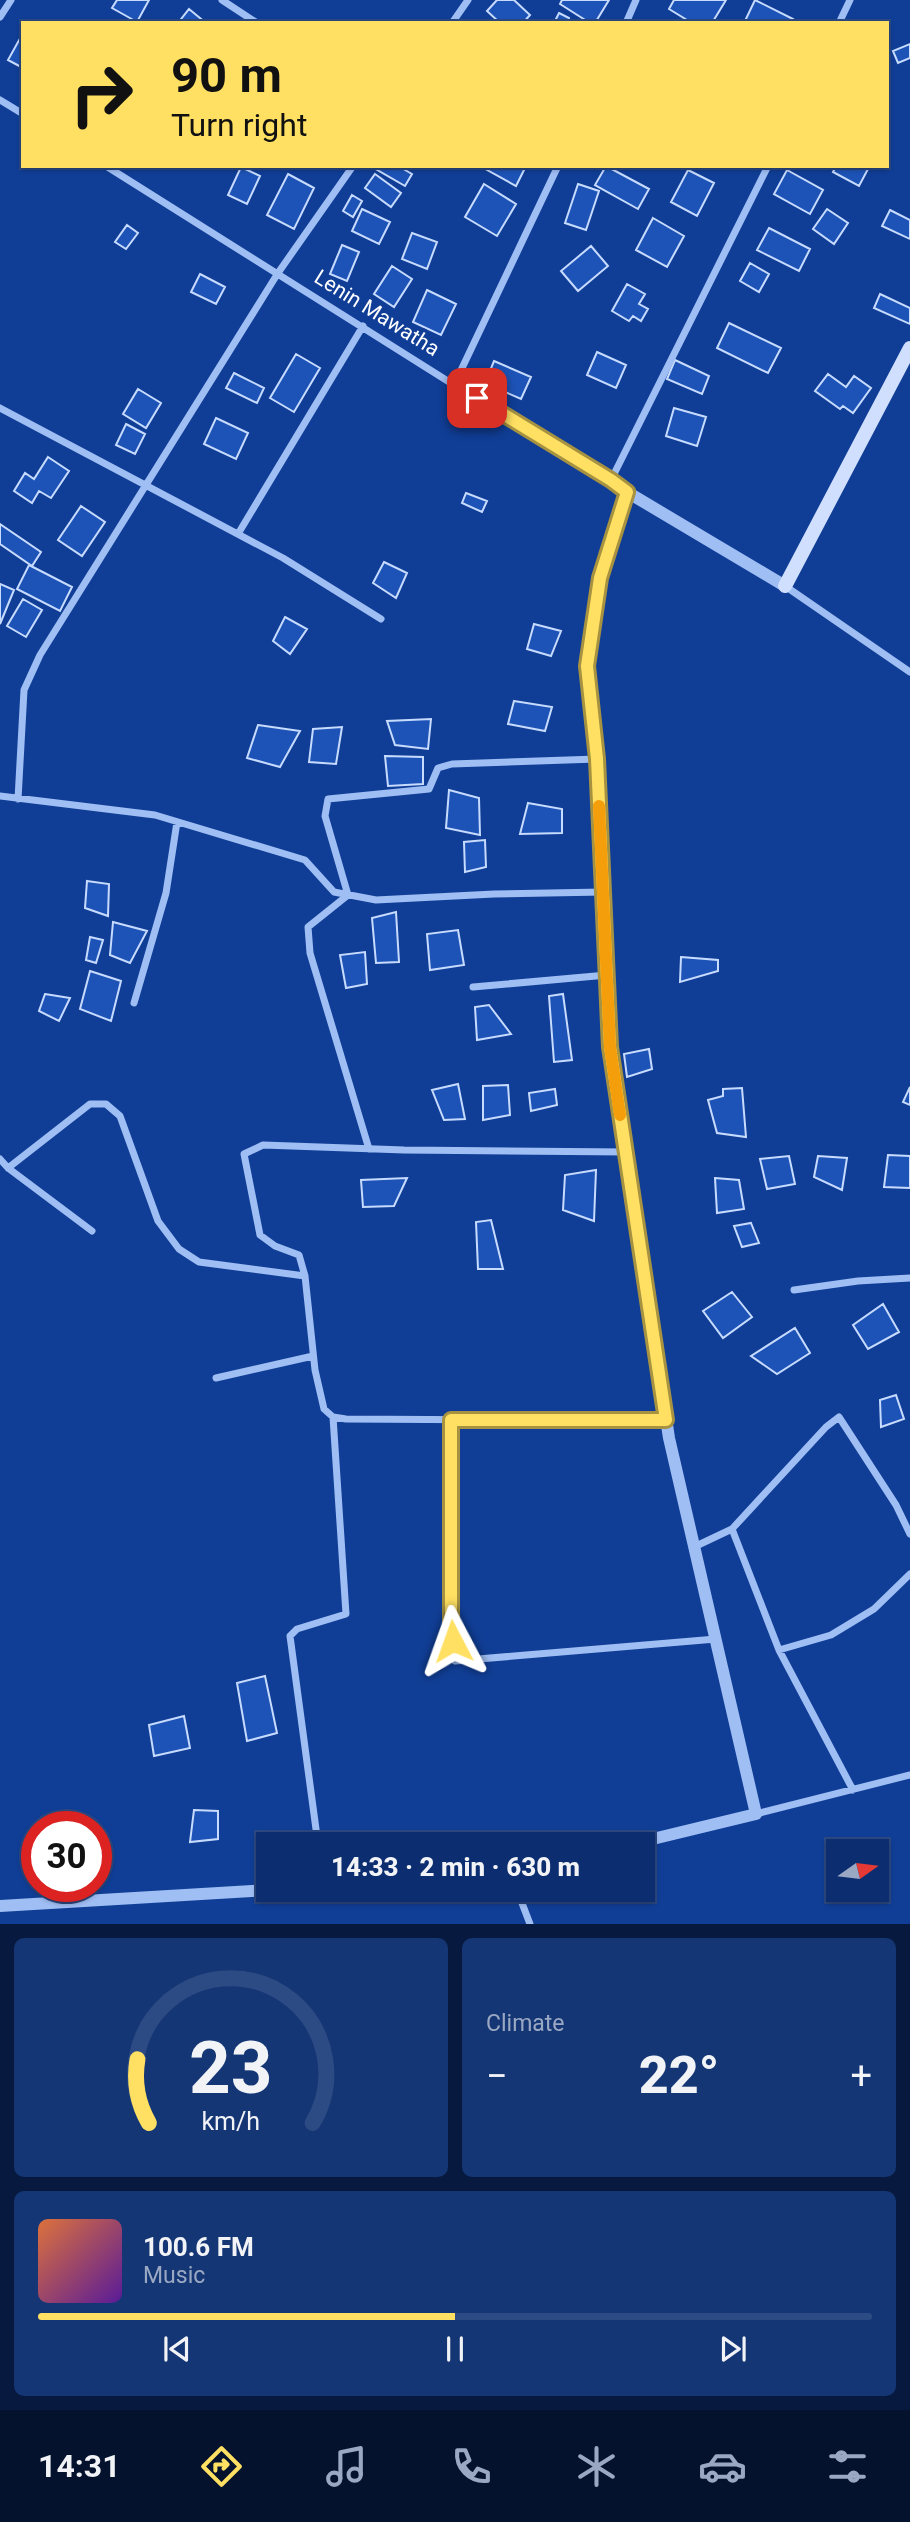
<!DOCTYPE html>
<html lang="en">
<head>
<meta charset="utf-8">
<style>
	body { margin:0; font-family:Roboto,sans-serif; background:#153675; color:#f1f3f6; height:100vh; display:flex; flex-direction:column; font-size:26px; white-space:nowrap }
	* { box-sizing:border-box; margin:0 }
	p { font-size:23px; color:#9aa8c3 }
	.icon { flex:none; width:38px; height:38px; fill:none; stroke:currentColor; stroke-width:2; stroke-linecap:round; stroke-linejoin:round }
	.map { position:relative; height:1924px; overflow:hidden }
	.drawer { display:flex; flex-direction:column; gap:14px; padding:14px; background:#07193e; flex:1 }
	.drawer>* { flex:none }
	.banner { position:absolute; left:21px; top:21px; width:868px; height:147px; border-radius:0px; box-shadow:0 2px 5px #0004,0 0 0 2px #2c4a83; background:#ffe062; color:#111; overflow:hidden }
	.needle { width:46px; rotate:76deg }
	.controls { position:absolute; left:826px; top:1839px; display:grid; gap:14px }
	.controls a { display:grid; place-items:center; width:63px; height:63px; border-radius:0px; background:#0c2e70; box-shadow:0 2px 5px #0004,0 0 0 2px #2c4a83; font-size:35px }
	.speed { position:absolute; left:21px; top:1811px; display:flex; gap:14px; font-size:35px; font-weight:700; text-align:center }
	.speed>* { display:grid; place-content:center; width:91px; height:91px; border-radius:50%; background:#0c2e70; box-shadow:0 2px 5px #0004,0 0 0 2px #2c4a83; line-height:1 }
	.speed .limit { border:10px solid #d22; background:#fff; color:#111 }
	.pin { position:absolute; display:grid; place-items:center; width:60px; height:60px; color:#fff; margin:-30px; border-radius:14px; box-shadow:0 4px 10px #0006 }
	.me { position:absolute; width:77px; margin:-38px; rotate:356deg; stroke-linejoin:round; filter:drop-shadow(0 0 5px #0008) }
	.turn { display:flex; align-items:center; gap:24px; height:147px; padding:0 35px; font-size:32px }
	.turn .icon { width:91px; height:91px; stroke-width:2.5 }
	.turn b { display:block; font-size:49px; line-height:60px }
	.big { font-size:52px; font-weight:800; line-height:1.1 }
	.drawer .tile { flex:1; display:flex; flex-direction:column; justify-content:center; gap:10px; min-width:0; padding:0 24px; border-radius:10px; background:#153675 }
	.drawer .dial { align-items:center; gap:0 }
	.dial svg { height:182px; overflow:visible; fill:none; stroke:#2c4a83; stroke-width:7; stroke-linecap:round; text-anchor:middle }
	.dial text { fill:#f1f3f6; stroke:none }
	.song { display:flex; align-items:center; gap:21px }
	.cover { width:84px; height:84px; border-radius:10px; background:linear-gradient(135deg,hsl(20 70% 55%),hsl(270 70% 35%)) }
	.played { height:7px; border-radius:4px; background:linear-gradient(90deg,#ffe062 50%,#2c4a83 50%) }
	.keys { display:flex; justify-content:space-around; direction:ltr }
	.heat { display:flex; justify-content:space-between; align-items:center; font-size:38px; direction:ltr }
	.drawer .tiles { flex:1; display:grid; gap:14px; grid-template-columns:1fr 1fr }
	.tile:last-child { grid-column:span 2 }
	.trip { position:absolute; left:256px; top:1832px; width:399px; height:70px; border-radius:0px; background:#0c2e70; box-shadow:0 2px 5px #0004,0 0 0 2px #2c4a83; font-weight:800; line-height:70px; text-align:center }
	.dock { display:flex; height:112px; justify-content:space-around; align-items:center; background:#05122d; color:#9aa8c3 }
	.dock .icon { width:49px; height:49px }
	.dock .current { color:#ffe062 }
	.dock b { font-size:32px; color:#f1f3f6 }
	.map>svg:first-child { display:block }
	.building { fill:#1d53b6; stroke:#c7dbfe; stroke-width:2 }
	.lines { fill:none; stroke-linecap:round; stroke-linejoin:round }
	.minor { stroke:#9fbef4; stroke-width:7 }
	.tertiary { stroke:#9fbef4; stroke-width:12 }
	.secondary { stroke:#cfdffd; stroke-width:14 }
	.route-casing { stroke:#a69240; stroke-width:18 }
	.route { stroke:#ffe062; stroke-width:12 }
	.slow { stroke:#f59e0b; stroke-width:12 }
	.labels { text-anchor:middle; stroke-width:7; stroke-linejoin:round; paint-order:stroke }
	.street-label { font-size:21px; fill:#fff; stroke:#103e96 }
</style>
</head>
<body>
<div class="map">
<svg width="910" height="1924" viewBox="0 0 910 1924">
	<rect width="100%" height="100%" fill="#103e96"/>
	<path class="building" d="M117,0H149L137,22L112,8Z
		M497,0H514L530,15L523,23H500L487,11Z
		M562,0H609L595,23H590L560,4Z
		M674,0H726L712,23H692L669,9Z
		M755,0L793,19L791,23H744Z
		M189,9L206,23H178Z
		M559,13L569,18L567,23H554Z
		M23,33V68L8,60Z
		M910,44V58L898,63L893,51Z
		M375,166H398L412,174L405,186L374,168Z
		M480,166H526L516,186Z
		M606,166L649,189L638,209L595,185Z
		M836,166H862L868,169L859,186L833,172Z
		M241,167L260,176L247,204L228,195Z
		M688,170L714,183L697,216L671,202Z
		M787,170L823,190L810,214L774,194Z
		M288,174L314,188L294,229L267,215Z
		M375,174L401,193L391,207L365,188Z
		M484,184L516,204L497,236L465,217Z
		M578,184L599,191L586,230L565,223Z
		M352,195L362,201L353,217L343,211Z
		M362,209L390,222L379,244L352,231Z
		M827,209L848,223L834,244L813,229Z
		M890,210L910,220V239L882,226Z
		M653,218L684,236L667,267L636,250Z
		M127,225L138,233L126,249L115,242Z
		M769,228L810,249L799,271L757,250Z
		M412,233L437,242L427,269L402,259Z
		M342,245L359,252L347,281L330,274Z
		M591,246L608,266L578,291L561,271Z
		M750,263L769,274L759,292L740,281Z
		M392,266L412,279L394,307L374,294Z
		M200,274L225,287L216,304L191,292Z
		M627,284L645,294L639,304L648,309L641,321L633,316L629,321L612,311Z
		M427,290L456,304L441,335L413,322Z
		M880,294L910,308V324L874,308Z
		M729,323L781,348L768,373L717,348Z
		M597,352L626,365L616,388L587,375Z
		M296,354L320,368L294,412L270,398Z
		M675,360L709,376L702,394L667,379Z
		M494,361L531,377L521,399L485,383Z
		M234,373L264,388L257,403L226,388Z
		M828,374L846,387L854,376L871,388L853,413L843,406L840,409L815,391Z
		M138,389L161,403L146,428L123,414Z
		M674,408L706,417L697,446L666,436Z
		M216,418L248,433L236,459L204,444Z
		M126,424L145,434L135,454L116,445Z
		M48,457L69,471L51,498L39,491L32,503L14,491L25,473L34,479Z
		M466,493L487,501L482,512L462,503Z
		M81,506L105,522L82,556L58,540Z
		M0,524L41,552L32,566L0,544Z
		M384,562L407,573L396,598L373,583Z
		M29,565L72,587L60,611L17,589Z
		M0,584L14,590L0,624Z
		M23,599L42,610L26,637L7,626Z
		M285,617L307,629L290,654L273,641Z
		M534,624L561,631L551,656L527,649Z
		M514,701L552,707L545,731L508,724Z
		M431,719L428,749L395,745L387,721Z
		M258,725L300,731L280,767L247,758Z
		M342,727L336,764L309,762L313,729Z
		M385,756L423,757V784L388,786Z
		M449,790L479,798L480,835L446,828Z
		M528,803L562,809V833L520,834Z
		M485,840L486,867L465,872L464,842Z
		M87,881L109,884L108,916L85,908Z
		M396,912L399,962L376,963L372,918Z
		M113,922L147,931L130,963L110,955Z
		M458,930L464,965L430,970L427,934Z
		M90,937L103,940L96,963L86,960Z
		M365,952L367,984L346,988L340,955Z
		M681,957L718,960V971L680,982Z
		M90,971L121,981L111,1021L80,1009Z
		M45,994L70,998L59,1021L39,1011Z
		M563,994L572,1060L554,1062L549,996Z
		M489,1005L511,1034L477,1040L475,1007Z
		M649,1049L652,1069L627,1077L624,1054Z
		M458,1084L465,1119L444,1120L432,1090Z
		M508,1085L510,1115L483,1120V1086Z
		M910,1087V1105L903,1102Z
		M742,1088L746,1137L717,1133L708,1100L723,1096V1089Z
		M555,1089L557,1105L531,1111L529,1093Z
		M888,1155L910,1156V1188L884,1187Z
		M789,1156L795,1184L767,1189L760,1159Z
		M818,1156L847,1158L842,1190L814,1177Z
		M596,1170L594,1221L563,1210L565,1175Z
		M407,1178L394,1206L363,1207L361,1180Z
		M715,1178L739,1180L744,1209L717,1213Z
		M491,1220L503,1269H478L476,1222Z
		M751,1223L759,1243L742,1247L734,1226Z
		M732,1292L752,1317L723,1338L703,1311Z
		M883,1304L899,1332L868,1349L853,1325Z
		M795,1328L810,1353L777,1374L751,1356Z
		M896,1395L904,1419L881,1427L880,1400Z
		M265,1676L277,1733L247,1741L237,1683Z
		M184,1716L190,1748L154,1756L149,1725Z
		M194,1810L218,1811V1839L190,1842Z"/>
	<g class="lines">
		<path class="minor" d="M222,0L257,23
			M0,17L11,0
			M452,23L468,0
			M626,23L636,0
			M839,23L850,0
			M0,100L23,114
			M106,166L454,385L611,480L627,492
			M454,385L558,166
			M0,408L283,558L381,619
			M611,480L768,166
			M238,534L363,326
			M785,586L910,672
			M0,796L155,815L305,860L334,892L376,900L494,894L603,892
			M18,799L24,690L40,655L278,273L353,166
			M473,987L607,975
			M134,1003L166,893L177,822
			M369,1149L310,953L308,927L348,895L325,816L328,799L429,789L438,768L452,764L597,759
			M626,1152L404,1150L263,1145L244,1154L260,1235L275,1246L299,1255L305,1276L315,1370L324,1409L333,1417L346,1419L666,1421
			M0,1159L8,1168L92,1231
			M8,1168L90,1104H106L120,1116L158,1221L179,1249L199,1262L305,1276
			M794,1290L858,1281L910,1278
			M216,1378L313,1356
			M451,1420V1621L455,1661L716,1639
			M732,1529L779,1650L853,1790
			M694,1547L732,1529L826,1427L839,1417L896,1505L910,1534
			M779,1650L831,1635L874,1609L910,1574
			M756,1814L910,1775
			M318,1844L290,1636L297,1629L346,1614L333,1417
			M517,1890L530,1924"/>
		<path class="tertiary" d="M632,1844L756,1814L669,1438L610,1047L597,759L587,666L600,577L627,492L785,586
			M0,1906L268,1890"/>
		<path class="secondary" d="M785,586L910,348"/>
	</g>
	<g class="lines">
		<defs>
			<path id="route" d="M453,1641L451,1621V1420H666L610,1047L597,759L587,666L600,578L627,492L611,480L477,398"/>
		</defs>
		<use href="#route" class="route-casing"/>
		<use href="#route" class="route"/>
		<path class="slow" d="M599,806L610,1047L620,1115"/>
	</g>
	<g class="labels">
		<g class="street-label">
			<text transform="translate(377 313) rotate(32)" y="7">Lenin Mawatha</text>
		</g>
	</g>
</svg>
<div class="controls">
<a><svg class="needle" viewBox="-14 -14 28 28"><path d="M0-13l5 13h-10z" fill="#e53935"/><path d="M0 13l5-13h-10z" fill="#9aa8c3"/></svg></a>
</div>
<div class="speed"><div class="limit">30</div></div>
<div class="pin" style="left:477px;top:398px;background:#d93025"><svg class="icon" aria-label="arrive" viewBox="0 0 24 24"><path d="M6 21V4h12l-3 4 3 4H6"/></svg></div>
<svg class="me" style="left:453px;top:1641px" viewBox="-20 -20 40 40"><path d="M0-17L14 15 0 8-14 15z" fill="#ffe062" stroke="#fff" stroke-width="4"/></svg>
<div class="trip">14:33 · 2 min · 630 m</div>
<div class="banner">
<div class="turn"><svg class="icon" aria-label="right" viewBox="0 0 24 24"><path d="M7 20v-9h11M14 6l5 5-5 5"/></svg><div><b>90 m</b>Turn right</div></div>
</div>
</div>
<section class="drawer">
<div class="tiles">
<div class="tile dial"><svg viewBox="0 0 100 80">
<path d="M14 69A42 42 0 1 1 86 69"/>
<path d="M14 69A42 42 0 0 1 9 41" stroke="#ffe062"/>
<text x="50" y="56" font-size="32" font-weight="700">23</text>
<text x="50" y="72" font-size="11">km/h</text>
</svg></div>
<div class="tile"><p>Climate</p>
<div class="heat"><a>−</a><b class="big">22°</b><a>+</a></div>
</div>
<div class="tile">
<div class="song"><i class="cover"></i><div><b>100.6 FM</b><p>Music</p></div></div>
<div class="played"></div>
<div class="keys"><svg class="icon" aria-label="previous" viewBox="0 0 24 24"><path d="M18 5L8 12l10 7zM5 5v14"/></svg><svg class="icon" aria-label="pause" viewBox="0 0 24 24"><path d="M8 5v14M16 5v14"/></svg><svg class="icon" aria-label="next" viewBox="0 0 24 24"><path d="M6 5l10 7-10 7zM19 5v14"/></svg></div>
</div>
</div>
</section>
<nav class="dock">
<b>14:31</b>
<svg class="icon current" aria-label="directions" viewBox="0 0 24 24"><path d="M12 3l9 9-9 9-9-9zM9 14v-3h6M13 9l2 2-2 2"/></svg>
<svg class="icon" aria-label="music" viewBox="0 0 24 24"><path d="M9 18V5l10-2v13"/><circle cx="6" cy="18" r="3"/><circle cx="16" cy="16" r="3"/></svg>
<svg class="icon" aria-label="phone" viewBox="0 0 24 24"><path d="M5 4h4l2 5-3 2q2 4 5 5l2-3 5 2v4C11 20 4 13 5 4z"/></svg>
<svg class="icon" aria-label="climate" viewBox="0 0 24 24"><path d="M12 3v18M4 7l16 10M4 17L20 7"/></svg>
<svg class="icon" aria-label="car" viewBox="0 0 24 24"><path d="M5 17H2v-5l4-1 3-4h7l3 4 3 1v5h-3M9 17h6M6 11h13"/><circle cx="7" cy="17" r="2"/><circle cx="17" cy="17" r="2"/></svg>
<svg class="icon" aria-label="filters" viewBox="0 0 24 24"><path d="M4 7h16M4 17h16"/><circle cx="9" cy="7" r="2"/><circle cx="15" cy="17" r="2"/></svg>
</nav>
</body>
</html>
